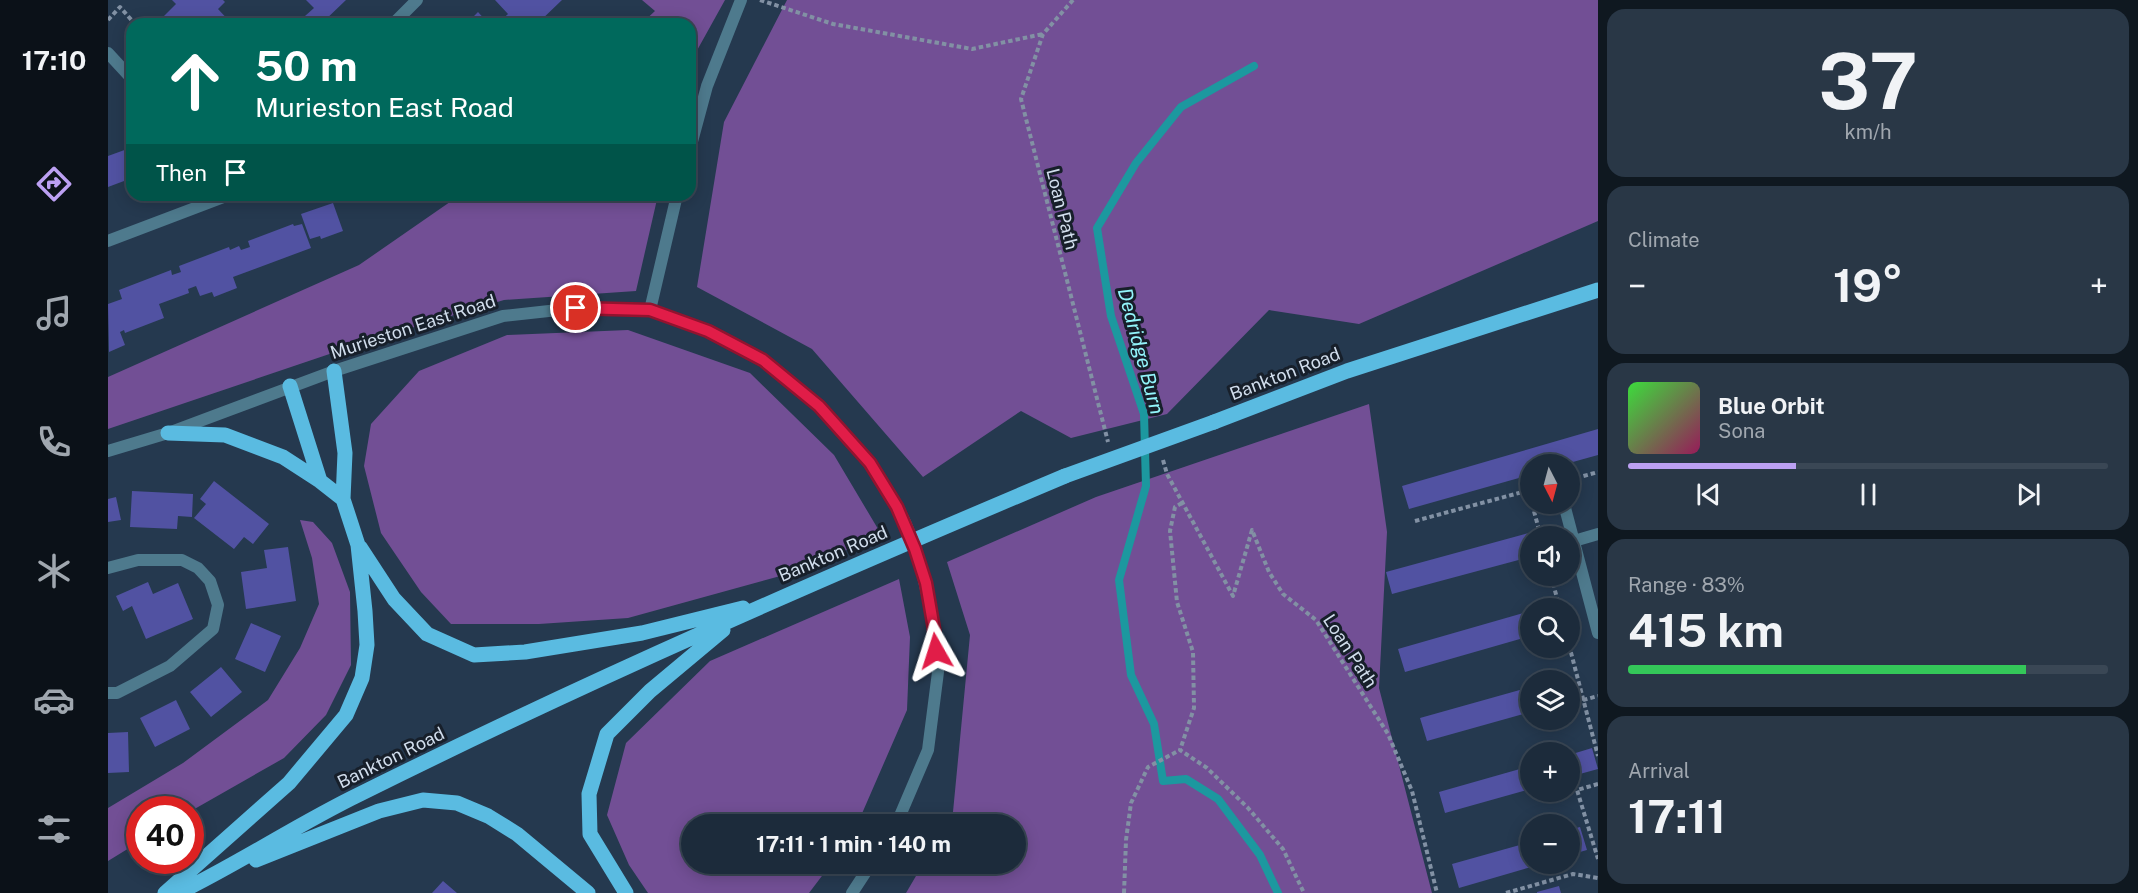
<!DOCTYPE html>
<html lang="en">
<head>
<meta charset="utf-8">
<style>
	body { margin:0; font-family:"Public Sans",sans-serif; background:#293746; color:#f1f3f6; height:100vh; display:flex; flex-direction:column; font-size:22px; white-space:nowrap }
	* { box-sizing:border-box; margin:0 }
	p { font-size:20px; color:#a0a7af }
	.icon { flex:none; width:33px; height:33px; fill:none; stroke:currentColor; stroke-width:2; stroke-linecap:round; stroke-linejoin:round }
	.map { position:relative; flex:1; overflow:hidden }
	.panel { display:flex; flex-direction:column; gap:9px; padding:9px; background:#0f1820; width:540px }
	.panel>* { flex:none }
	.banner { position:absolute; left:18px; top:18px; width:570px; height:183px; border-radius:18px; box-shadow:0 3px 15px #0003,0 0 0 2px #3a4755; background:#00695c; color:#fff; overflow:hidden }
	.needle { width:39px; rotate:174deg }
	.buttons { position:absolute; left:1412px; top:454px; display:grid; gap:12px }
	.buttons a { display:grid; place-items:center; width:60px; height:60px; border-radius:50%; background:#1c2b3b; box-shadow:0 3px 15px #0003,0 0 0 2px #3a4755; font-size:30px }
	.speed { position:absolute; left:18px; top:796px; display:flex; gap:12px; font-size:30px; font-weight:700; text-align:center }
	.speed>* { display:grid; place-content:center; width:78px; height:78px; border-radius:50%; background:#1c2b3b; box-shadow:0 3px 15px #0003,0 0 0 2px #3a4755; line-height:1 }
	.speed .limit { border:9px solid #d22; background:#fff; color:#111 }
	.pin { position:absolute; display:grid; place-items:center; width:51px; height:51px; color:#fff; margin:-26px; border:3px solid #fff; border-radius:50%; box-shadow:0 2px 6px #0007 }
	.me { position:absolute; width:66px; margin:-33px; rotate:354deg; stroke-linejoin:round; filter:drop-shadow(0 0 4px #0008) }
	.turn { display:flex; align-items:center; gap:21px; height:126px; padding:0 30px; font-size:27px }
	.turn .icon { width:78px; height:78px; stroke-width:2.5 }
	.turn b { display:block; font-size:42px; line-height:51px }
	.then { display:flex; align-items:center; height:57px; padding:0 30px; background:#0003; gap:12px; font-size:22px }
	.big { font-size:45px; font-weight:700; line-height:1.1 }
	.panel .card { flex:1; display:flex; flex-direction:column; justify-content:center; gap:9px; min-width:0; padding:0 21px; border-radius:18px; background:#293746 }
	.panel .dial { align-items:center; gap:0 }
	.dial b { font-size:78px; line-height:1 }
	.song { display:flex; align-items:center; gap:18px }
	.cover { width:72px; height:72px; border-radius:9px; background:linear-gradient(135deg,hsl(120 70% 55%),hsl(330 70% 35%)) }
	.played { height:6px; border-radius:3px; background:linear-gradient(90deg,#bca0f2 35%,#3a4755 35%) }
	.keys { display:flex; justify-content:space-around; direction:ltr }
	.heat { display:flex; justify-content:space-between; align-items:center; font-size:33px; direction:ltr }
	.charge { height:9px; border-radius:4px; background:linear-gradient(90deg,#34c759 83%,#3a4755 0) }
	.trip { position:absolute; left:573px; top:814px; width:345px; height:60px; border-radius:30px; background:#1c2b3b; box-shadow:0 3px 15px #0003,0 0 0 2px #3a4755; font-weight:700; line-height:60px; text-align:center }
	main { display:flex; flex:1; min-height:0 }
	.tab-bar { display:flex; flex-direction:column; width:108px; justify-content:space-around; align-items:center; background:#0b1118; color:#a0a7af }
	.tab-bar .icon { width:42px; height:42px }
	.tab-bar .selected { color:#bca0f2 }
	.tab-bar b { font-size:27px; color:#f1f3f6 }
	.map>svg:first-child { display:block }
	.green { fill:#724f95 }
	.lines { fill:none; stroke-linecap:round; stroke-linejoin:round }
	.stream { stroke:#1c989f; stroke-width:8 }
	.building { fill:#5152a2 }
	.path { stroke:#8291a4; stroke-width:4; stroke-dasharray:4.5 3; stroke-linecap:butt }
	.minor { stroke:#4e7a8d; stroke-width:12 }
	.tertiary { stroke:#4e7a8d; stroke-width:12 }
	.primary { stroke:#5abbe1; stroke-width:15 }
	.tertiary-bridge { stroke:#4e7a8d; stroke-width:12 }
	.primary-bridge { stroke:#5abbe1; stroke-width:15 }
	.route-casing { stroke:#92132f; stroke-width:15 }
	.route { stroke:#e11d48; stroke-width:10 }
	.labels { text-anchor:middle; stroke-width:6; stroke-linejoin:round; paint-order:stroke }
	.street-label { font-size:18px; fill:#d1ddec; stroke:#171f2a }
	.water-label { font-size:20px; font-style:italic; fill:#93f5fb; stroke:#171f2a }
</style>
</head>
<body>
<main>
<nav class="tab-bar">
<b>17:10</b>
<svg class="icon selected" aria-label="directions" viewBox="0 0 24 24"><path d="M12 3l9 9-9 9-9-9zM9 14v-3h6M13 9l2 2-2 2"/></svg>
<svg class="icon" aria-label="music" viewBox="0 0 24 24"><path d="M9 18V5l10-2v13"/><circle cx="6" cy="18" r="3"/><circle cx="16" cy="16" r="3"/></svg>
<svg class="icon" aria-label="phone" viewBox="0 0 24 24"><path d="M5 4h4l2 5-3 2q2 4 5 5l2-3 5 2v4C11 20 4 13 5 4z"/></svg>
<svg class="icon" aria-label="climate" viewBox="0 0 24 24"><path d="M12 3v18M4 7l16 10M4 17L20 7"/></svg>
<svg class="icon" aria-label="car" viewBox="0 0 24 24"><path d="M5 17H2v-5l4-1 3-4h7l3 4 3 1v5h-3M9 17h6M6 11h13"/><circle cx="7" cy="17" r="2"/><circle cx="17" cy="17" r="2"/></svg>
<svg class="icon" aria-label="filters" viewBox="0 0 24 24"><path d="M4 7h16M4 17h16"/><circle cx="9" cy="7" r="2"/><circle cx="15" cy="17" r="2"/></svg>
</nav>
<div class="map">
<svg width="1490" height="893" viewBox="0 0 1490 893">
	<rect width="100%" height="100%" fill="#25394f"/>
	<path class="green" d="M534,0H617L582,63V24H533L547,11Z
		M679,0H1490V221L1251,324L1161,310L1059,414L963,438L913,411L815,477L704,349L589,287L616,122Z
		M352,195H550L528,291L396,300L260,341L0,429V377L251,265Z
		M520,330L642,373L726,455L773,534L698,569L520,618L431,624H343L313,592L273,533L256,466L263,424L311,371L399,335Z
		M1261,404L1279,532L1271,688L1324,893H798L815,864H908V825H838L845,812L862,635L839,562L988,497Z
		M192,520L205,522L224,543L242,592L243,665L218,715L176,758L83,811L32,810L31,842L0,861V808L75,763L160,700L192,648L211,604L204,558Z
		M791,579L802,637L799,710L749,825H584V864H723L701,893H540L521,865L499,815L518,743L602,661Z"/>
	<g class="lines">
		<path class="stream" d="M1146,66L1073,107L1028,163L989,228L1003,316L1036,414L1038,486L1011,580L1023,675L1046,724L1055,781L1078,779L1110,799L1152,855L1170,893"/>
	</g>
	<path class="building" d="M64,0H115L117,2L110,9L124,24H88L85,20L80,24H54L51,21L68,4Z
		M198,0H238L213,24H205L197,16L206,8Z
		M387,0H454L429,24H389L400,14Z
		M370,12L381,24H358Z
		M24,139V178L0,187V156L22,148L19,141Z
		M225,203L235,231L213,239L212,236L202,239L193,214Z
		M185,224L186,226L194,224L203,248L125,277L129,288L106,297L104,292L92,296L88,286L80,289L81,293L51,304L56,318L17,333L16,330L12,332L17,345L1,352L0,304L14,299L11,290L63,270L64,275L73,272L71,266L121,247L122,250L131,246L133,250L142,247L140,241Z
		M1490,429V455L1454,465H1422V475L1301,509L1294,486Z
		M106,481L161,524L145,544L136,537L126,549L86,518L98,504L92,499Z
		M24,491L85,494L84,517L70,516L69,529L22,527Z
		M8,497L13,520L0,522V499Z
		M1428,531L1430,537H1422V557L1284,594L1278,572Z
		M180,547L188,601L138,609L133,572L159,568L156,550Z
		M40,582L45,594L70,583L85,619L38,639L24,606L15,611L8,596Z
		M1422,611V636L1297,672L1290,649Z
		M143,623L173,636L157,672L127,659Z
		M113,667L134,692L103,717L82,692Z
		M1463,676L1469,699L1461,701V681L1447,680Z
		M1422,687V712L1319,741L1312,718Z
		M68,700L82,729L47,747L32,718Z
		M20,732L21,772L0,773V733Z
		M1484,748L1490,769L1461,777V755Z
		M1422,766V789L1337,813L1331,792Z
		M1472,827L1479,850L1461,855V830Z
		M1422,842V864L1430,865L1351,888L1344,864Z
		M335,881L349,893H324Z
		M1451,886L1453,893H1429V892Z"/>
	<g class="lines">
		<path class="path" d="M652,0L725,24L864,49L935,34
			M965,0L935,34L913,99L1000,442
			M0,20L12,7L27,24
			M1055,460L1059,474L1125,596L1144,530L1161,572L1175,594L1208,620L1280,734L1304,791L1329,893
			M1461,480L1490,472
			M1074,503L1067,507L1062,531L1069,602L1085,652L1086,708L1072,750L1099,768L1140,808L1175,849L1196,893
			M1424,504L1433,537
			M1307,521L1422,490
			M1443,576L1452,609
			M1461,645L1490,756
			M1475,700L1490,696
			M1490,784L1469,790L1490,859
			M1016,893L1018,840L1023,803L1040,767L1072,750
			M1398,893L1465,874L1490,878"/>
		<path class="minor" d="M285,24L309,0
			M0,53L24,79
			M582,149L599,86L633,0
			M0,241L121,195
			M542,310L569,195
			M1456,504L1490,633
			M1466,541L1490,534
			M0,568L30,560H74L90,568L102,581L110,605L105,629L62,666L9,693H0"/>
		<path class="tertiary" d="M0,451L60,433L226,371L395,316L468,308L542,310L601,331L655,360L711,406L762,463
			M788,825L820,750L830,672L826,629
			M744,893L763,864"/>
		<path class="primary" d="M182,386L212,481L235,499
			M1106,422L1239,371L1490,290
			M60,433L117,435L175,457L212,481
			M252,547L286,599L319,634L366,655L417,652L534,633L635,608
			M148,860L271,811L315,800L349,803L380,816L409,834L480,893
			M57,893L181,783L238,715L254,678L259,645L257,611L250,545L235,499L237,453L226,371
			M70,893C132,863 190,824 252,794C483,679 720,576 957,476
			M518,893L482,834L481,794L499,734L542,691L615,630"/>
		<path class="tertiary-bridge" d="M762,463C771,477 781,491 789,506C810,544 818,587 826,629"/>
		<path class="primary-bridge" d="M957,476L1106,422"/>
	</g>
	<g class="lines">
		<defs>
			<path id="route" d="M468,308L542,310L600,331L655,360L711,406L762,463L789,507L807,549L818,583L826,629L828,651"/>
		</defs>
		<use href="#route" class="route-casing"/>
		<use href="#route" class="route"/>
	</g>
	<g class="labels">
		<g class="street-label">
			<text transform="translate(954 209) rotate(76)" y="6">Loan Path</text>
			<text transform="translate(305 327) rotate(-18)" y="6">Murieston East Road</text>
			<text transform="translate(1177 374) rotate(-21)" y="6">Bankton Road</text>
			<text transform="translate(725 554) rotate(-23)" y="6">Bankton Road</text>
			<text transform="translate(1242 651) rotate(57)" y="6">Loan Path</text>
			<text transform="translate(283 758) rotate(-26)" y="6">Bankton Road</text>
		</g>
		<g class="water-label">
			<text transform="translate(1033 351) rotate(75)" y="7">Dedridge Burn</text>
		</g>
	</g>
</svg>
<div class="buttons">
<a><svg class="needle" viewBox="-14 -14 28 28"><path d="M0-13l5 13h-10z" fill="#e53935"/><path d="M0 13l5-13h-10z" fill="#a0a7af"/></svg></a>
<a><svg class="icon" aria-label="sound" viewBox="0 0 24 24"><path d="M4 9h4l5-4v14l-5-4H4zM17 9q2 3 0 6"/></svg></a>
<a><svg class="icon" aria-label="search" viewBox="0 0 24 24"><circle cx="10" cy="10" r="6"/><path d="M15 15l6 6"/></svg></a>
<a><svg class="icon" aria-label="layers" viewBox="0 0 24 24"><path d="M12 4l9 5-9 5-9-5zM3 14l9 5 9-5"/></svg></a>
<a>+</a>
<a>−</a>
</div>
<div class="speed"><div class="limit">40</div></div>
<div class="pin" style="left:468px;top:308px;background:#d93025"><svg class="icon" aria-label="arrive" viewBox="0 0 24 24"><path d="M6 21V4h12l-3 4 3 4H6"/></svg></div>
<svg class="me" style="left:828px;top:651px" viewBox="-20 -20 40 40"><path d="M0-17L14 15 0 8-14 15z" fill="#e11d48" stroke="#fff" stroke-width="4"/></svg>
<div class="trip">17:11 · 1 min · 140 m</div>
<div class="banner">
<div class="turn"><svg class="icon" aria-label="ahead" viewBox="0 0 24 24"><path d="M12 20V5M6 11l6-6 6 6"/></svg><div><b>50 m</b>Murieston East Road</div></div>
<div class="then">Then<svg class="icon" aria-label="arrive" viewBox="0 0 24 24"><path d="M6 21V4h12l-3 4 3 4H6"/></svg></div>
</div>
</div>
<section class="panel">
<div class="card dial"><b>37</b><p>km/h</p></div>
<div class="card"><p>Climate</p>
<div class="heat"><a>−</a><b class="big">19°</b><a>+</a></div>
</div>
<div class="card">
<div class="song"><i class="cover"></i><div><b>Blue Orbit</b><p>Sona</p></div></div>
<div class="played"></div>
<div class="keys"><svg class="icon" aria-label="previous" viewBox="0 0 24 24"><path d="M18 5L8 12l10 7zM5 5v14"/></svg><svg class="icon" aria-label="pause" viewBox="0 0 24 24"><path d="M8 5v14M16 5v14"/></svg><svg class="icon" aria-label="next" viewBox="0 0 24 24"><path d="M6 5l10 7-10 7zM19 5v14"/></svg></div>
</div>
<div class="card"><p>Range · 83%</p><b class="big">415 km</b><div class="charge"></div></div>
<div class="card"><p>Arrival</p><b class="big">17:11</b></div>
</section>
</main>
</body>
</html>
